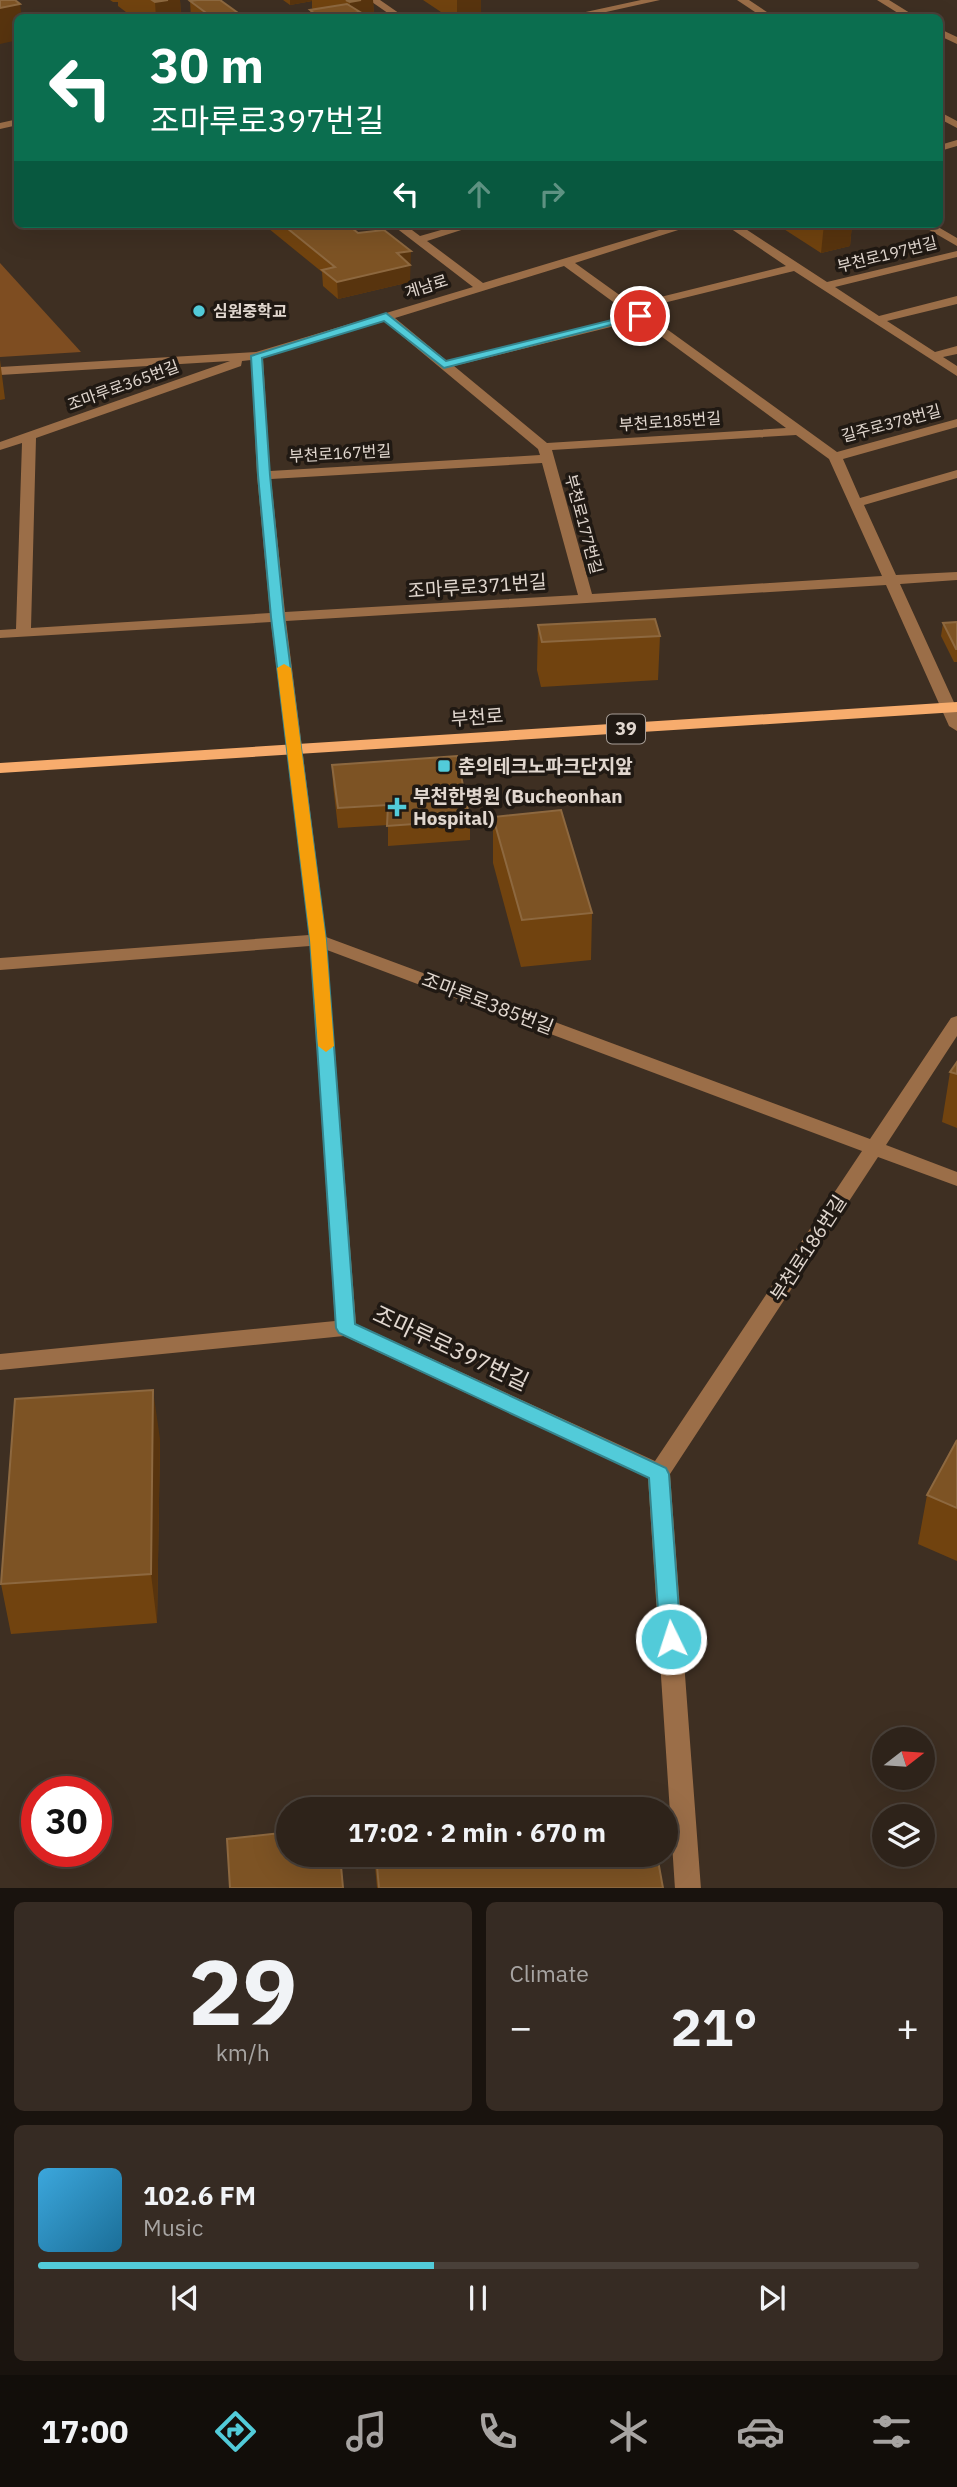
<!DOCTYPE html>
<html lang="en">
<head>
<meta charset="utf-8">
<style>
	body { margin:0; font-family:"IBM Plex Sans","Noto Sans KR",sans-serif; background:#362b23; color:#f1f3f6; height:100vh; display:flex; flex-direction:column; font-size:26px; white-space:nowrap }
	* { box-sizing:border-box; margin:0 }
	p { font-size:23px; color:#a7a4a2 }
	.icon { flex:none; width:38px; height:38px; fill:none; stroke:currentColor; stroke-width:2; stroke-linecap:round; stroke-linejoin:round }
	.map { position:relative; height:1888px; overflow:hidden }
	.drawer { display:flex; flex-direction:column; gap:14px; padding:14px; background:#19130e; flex:1 }
	.drawer>* { flex:none }
	.banner { position:absolute; left:14px; top:14px; width:929px; height:214px; border-radius:10px; box-shadow:0 7px 28px #0002,0 0 0 2px #494039; background:#0b6e4f; color:#fff; overflow:hidden }
	.needle { width:46px; rotate:73deg }
	.fabs { position:absolute; left:872px; top:1727px; display:grid; gap:14px }
	.fabs a { display:grid; place-items:center; width:63px; height:63px; border-radius:50%; background:#2e231a; box-shadow:0 7px 28px #0002,0 0 0 2px #494039; font-size:35px }
	.speed { position:absolute; left:21px; top:1776px; display:flex; gap:14px; font-size:35px; font-weight:700; text-align:center }
	.speed>* { display:grid; place-content:center; width:91px; height:91px; border-radius:50%; background:#2e231a; box-shadow:0 7px 28px #0002,0 0 0 2px #494039; line-height:1 }
	.speed .limit { border:10px solid #d22; background:#fff; color:#111 }
	.pin { position:absolute; display:grid; place-items:center; width:60px; height:60px; color:#fff; margin:-30px; border:4px solid #fff; border-radius:50%; box-shadow:0 2px 7px #0007 }
	.me { position:absolute; width:77px; margin:-38px; rotate:356deg; stroke-linejoin:round; filter:drop-shadow(0 0 5px #0008) }
	.turn { display:flex; align-items:center; gap:24px; height:147px; padding:0 21px; font-size:32px }
	.turn .icon { width:91px; height:91px; stroke-width:2.5 }
	.turn b { display:block; font-size:49px; line-height:60px }
	.lanes { display:flex; align-items:center; height:66px; padding:0 21px; background:#0003; justify-content:center; gap:35px; direction:ltr }
	.lanes .off { opacity:.35 }
	.big { font-size:52px; font-weight:800; line-height:1.1 }
	.drawer .tile { flex:1; display:flex; flex-direction:column; justify-content:center; gap:10px; min-width:0; padding:0 24px; border-radius:10px; background:#362b23 }
	.drawer .dial { align-items:center; gap:0 }
	.dial b { font-size:91px; line-height:1 }
	.song { display:flex; align-items:center; gap:21px }
	.cover { width:84px; height:84px; border-radius:10px; background:linear-gradient(135deg,hsl(200 70% 55%),hsl(200 70% 35%)) }
	.played { height:7px; border-radius:4px; background:linear-gradient(90deg,#52cbd9 45%,#494039 45%) }
	.keys { display:flex; justify-content:space-around; direction:ltr }
	.heat { display:flex; justify-content:space-between; align-items:center; font-size:38px; direction:ltr }
	.drawer .tiles { flex:1; display:grid; gap:14px; grid-template-columns:1fr 1fr }
	.tile:last-child { grid-column:span 2 }
	.trip { position:absolute; left:276px; top:1797px; width:402px; height:70px; border-radius:35px; background:#2e231a; box-shadow:0 7px 28px #0002,0 0 0 2px #494039; font-weight:800; line-height:70px; text-align:center }
	.menu { display:flex; height:112px; justify-content:space-around; align-items:center; background:#120e0a; color:#a7a4a2 }
	.menu .icon { width:49px; height:49px }
	.menu .active { color:#52cbd9 }
	.menu b { font-size:32px; color:#f1f3f6 }
	.map>svg:first-child { display:block }
	.green { fill:#7e4d21 }
	.lines { fill:none; stroke-linecap:round; stroke-linejoin:round }
	.minor { fill:#9b6e48; fill-rule:evenodd }
	.major { fill:#f7ac6d; fill-rule:evenodd }
	.wall { fill:#71430f }
	.shaded-wall { fill:#58340e }
	.building { fill:#7d5324; stroke:#8d683f; stroke-width:2 }
	.route { fill:#52cbd9; stroke:#35848d; stroke-width:2 }
	.slow { fill:#f59e0b }
	.poi-dot { fill:#52cbd9; stroke:#201913; stroke-width:2.5 }
	.labels { text-anchor:middle; stroke-width:7; stroke-linejoin:round; paint-order:stroke }
	.far-street-label { font-size:16px; fill:#e1d7cf; stroke:#201913 }
	.far-poi-label { font-size:16px; font-weight:bold; fill:#e1d7cf; stroke:#201913; text-anchor:start }
	.shield { fill:#201913; stroke:#a79e97; stroke-width:2 }
	.shield-label { font-size:18px; font-weight:bold; fill:#e1d7cf }
	.street-label { font-size:19px; fill:#e1d7cf; stroke:#201913 }
	.poi-label { font-size:19px; font-weight:bold; fill:#e1d7cf; stroke:#201913; text-anchor:start }
	.near-street-label { font-size:23px; fill:#e1d7cf; stroke:#201913 }
</style>
</head>
<body>
<div class="map">
<svg width="957" height="1889" viewBox="0 0 957 1889">
	<rect width="100%" height="100%" fill="#3e2f22"/>
	<path class="green" d="M0,263L81,352L0,357Z"/>
	<g class="lines">
		<path class="minor" d="M369,0H380L406,18H395Z
			M641,0H660L579,18H558Z
			M737,0H749L776,18H764Z
			M877,0H889L918,18H906Z
			M940,29L957,37V44L940,36Z
			M940,112L957,121V128L940,119Z
			M18,119V125L0,129V123Z
			M957,140V146L940,151V145Z
			M391,224H404L420,236L462,224H480L427,241L483,283L679,224H697L575,263L632,304L786,266L724,224H738L827,282L957,251V257L835,287L879,316L957,296V304L887,321L935,352L957,346V354L943,357L957,366V376L794,271L639,309L837,452L957,419V427L843,459L860,498L957,470V478L864,505L896,575L957,572V580L900,584L957,709V731L949,726L886,585L286,621L326,937L870,1139L951,1018L957,1016V1036L886,1145L957,1172V1186L878,1157L670,1474L701,1889H675L648,1478L344,1336L0,1370V1354L335,1321L310,946L0,970V958L309,935L271,622L0,638V630L16,629L22,443L0,450V442L230,361L0,375V367L256,352L473,287ZM564,266L631,315L447,361L395,318ZM639,320L786,428L547,443L454,366ZM384,321L538,449L540,455L270,471L263,358ZM251,360L257,475L270,613L31,628L36,438L241,366L242,361ZM796,435L829,459L882,576L592,594L552,450ZM542,463L578,595L285,612L271,479ZM327,950L862,1151L655,1461L356,1324Z
			M919,224H933L957,238V246Z"/>
		<path class="major" d="M957,702V712L0,773V763Z"/>
	</g>
	<path class="wall" d="M110,0H180L181,18H134L118,6V2H113Z
		M283,0H373L374,18H310V10H314L312,8V1L290,5Z
		M423,0H481V17L450,18Z
		M190,1L245,18H191Z
		M263,224H347L358,233L411,267H410V282L338,299L323,286L322,272Z
		M776,224H852L850,246L821,253Z
		M0,360L5,399L0,400Z
		M957,622V662H954L941,636L943,623Z
		M538,625L660,636L658,680L541,687L537,670Z
		M332,765L470,820V840L388,846V825L338,828L333,785Z
		M493,817L592,913L591,960L521,967L493,863Z
		M957,1062V1128L942,1122L950,1072Z
		M160,1439L157,1623L11,1634L1,1584Z
		M957,1440V1561L918,1544L927,1495Z
		M374,1855H657L663,1888H377Z"/>
	<path class="shaded-wall" d="M168,0H180L181,18H156L155,2Z
		M290,0H312V1L290,5Z
		M361,0H373L374,18H329L350,14V2Z
		M457,0H481V17L457,18Z
		M20,4L22,18H18V40L0,44V8Z
		M824,224H852L850,246L821,253Z
		M411,251L410,282L338,299L337,282L397,253Z
		M153,1390L160,1439L157,1623L151,1574Z"/>
	<path class="building" d="M0,0H15L20,4L0,8Z
		M152,0H168L155,2Z
		M197,0H220L245,18H213L190,1Z
		M346,0H361L350,2Z
		M347,4L360,12L329,18H320L310,10Z
		M282,224H347L358,233L384,230L411,251L397,253L410,265L337,282L322,270L335,267Z
		M655,619L660,636L542,642L538,625Z
		M957,622V649H956L943,623Z
		M457,756L470,820L387,826L388,805L338,808L332,765Z
		M561,810L592,913L522,920L493,817Z
		M957,1062V1074L950,1072Z
		M153,1390L151,1574L1,1584L15,1399Z
		M957,1440V1508L927,1495Z
		M647,1802L649,1810H572Z
		M289,1832V1855H340L343,1888H230L227,1839Z
		M376,1855H657L663,1888H379Z"/>
	<path class="route" d="M386,313L446,361L640,313L646,316L444,368L384,321L262,358L270,475L284,617L326,940L355,1324L666,1468L669,1474L681,1639L678,1646L671,1648L663,1646L660,1639L649,1478L339,1333L336,1328L310,940L271,617L258,475L251,356Z"/>
	<path class="slow" d="M284,664L291,668L326,940L334,1046L326,1052L318,1046L310,940L277,668Z"/>
	<g class="poi-dot">
		<circle cx="199" cy="311" r="7"/>
		<rect x="437" y="759" width="14" height="14" rx="3.5"/>
		<path d="M393.5 796.5h7v7h7v7h-7v7h-7v-7h-7v-7h7z"/>
	</g>
	<g class="labels">
		<g class="far-street-label">
			<text transform="translate(887 254) rotate(-14)" y="6">부천로197번길</text>
			<text transform="translate(426 286) rotate(-17)" y="6">계남로</text>
			<text transform="translate(123 385) rotate(-20)" y="6">조마루로365번길</text>
			<text transform="translate(670 421) rotate(-4)" y="6">부천로185번길</text>
			<text transform="translate(891 423) rotate(-15)" y="6">길주로378번길</text>
			<text transform="translate(340 453) rotate(-3)" y="6">부천로167번길</text>
			<text transform="translate(584 524) rotate(75)" y="6">부천로177번길</text>
		</g>
		<g class="far-poi-label">
			<text x="213" y="317">심원중학교</text>
		</g>
		<rect class="shield" x="607" y="714.5" width="38" height="29" rx="5"/>
		<g class="shield-label">
			<text x="626" y="735">39</text>
		</g>
		<g class="street-label">
			<text transform="translate(477 586) rotate(-4)" y="7">조마루로371번길</text>
			<text transform="translate(477 717) rotate(-4)" y="7">부천로</text>
			<text transform="translate(488 1003) rotate(21)" y="7">조마루로385번길</text>
			<text transform="translate(808 1248) rotate(-57)" y="7">부천로186번길</text>
		</g>
		<g class="poi-label">
			<text x="458" y="773">춘의테크노파크단지앞</text>
			<text x="413" y="803">부천한병원 (Bucheonhan<tspan x="413" dy="22">Hospital)</tspan></text>
		</g>
		<g class="near-street-label">
			<text transform="translate(451 1348) rotate(25)" y="8">조마루로397번길</text>
		</g>
	</g>
</svg>
<div class="fabs">
<a><svg class="needle" viewBox="-14 -14 28 28"><path d="M0-13l5 13h-10z" fill="#e53935"/><path d="M0 13l5-13h-10z" fill="#a7a4a2"/></svg></a>
<a><svg class="icon" aria-label="layers" viewBox="0 0 24 24"><path d="M12 4l9 5-9 5-9-5zM3 14l9 5 9-5"/></svg></a>
</div>
<div class="speed"><div class="limit">30</div></div>
<div class="pin" style="left:640px;top:316px;background:#d93025"><svg class="icon" aria-label="arrive" viewBox="0 0 24 24"><path d="M6 21V4h12l-3 4 3 4H6"/></svg></div>
<svg class="me" style="left:671px;top:1639px" viewBox="-20 -20 40 40"><circle r="17" fill="#52cbd9" stroke="#fff" stroke-width="3"/><path d="M0-11L8 9 0 5-8 9z" fill="#fff"/></svg>
<div class="trip">17:02 · 2 min · 670 m</div>
<div class="banner">
<div class="turn"><svg class="icon" aria-label="left" viewBox="0 0 24 24"><path d="M17 20v-9H6M10 6l-5 5 5 5"/></svg><div><b>30 m</b>조마루로397번길</div></div>
<div class="lanes"><svg class="icon" aria-label="left" viewBox="0 0 24 24"><path d="M17 20v-9H6M10 6l-5 5 5 5"/></svg><svg class="icon off" aria-label="ahead" viewBox="0 0 24 24"><path d="M12 20V5M6 11l6-6 6 6"/></svg><svg class="icon off" aria-label="right" viewBox="0 0 24 24"><path d="M7 20v-9h11M14 6l5 5-5 5"/></svg></div>
</div>
</div>
<section class="drawer">
<div class="tiles">
<div class="tile dial"><b>29</b><p>km/h</p></div>
<div class="tile"><p>Climate</p>
<div class="heat"><a>−</a><b class="big">21°</b><a>+</a></div>
</div>
<div class="tile">
<div class="song"><i class="cover"></i><div><b>102.6 FM</b><p>Music</p></div></div>
<div class="played"></div>
<div class="keys"><svg class="icon" aria-label="previous" viewBox="0 0 24 24"><path d="M18 5L8 12l10 7zM5 5v14"/></svg><svg class="icon" aria-label="pause" viewBox="0 0 24 24"><path d="M8 5v14M16 5v14"/></svg><svg class="icon" aria-label="next" viewBox="0 0 24 24"><path d="M6 5l10 7-10 7zM19 5v14"/></svg></div>
</div>
</div>
</section>
<nav class="menu">
<b>17:00</b>
<svg class="icon active" aria-label="directions" viewBox="0 0 24 24"><path d="M12 3l9 9-9 9-9-9zM9 14v-3h6M13 9l2 2-2 2"/></svg>
<svg class="icon" aria-label="music" viewBox="0 0 24 24"><path d="M9 18V5l10-2v13"/><circle cx="6" cy="18" r="3"/><circle cx="16" cy="16" r="3"/></svg>
<svg class="icon" aria-label="phone" viewBox="0 0 24 24"><path d="M5 4h4l2 5-3 2q2 4 5 5l2-3 5 2v4C11 20 4 13 5 4z"/></svg>
<svg class="icon" aria-label="climate" viewBox="0 0 24 24"><path d="M12 3v18M4 7l16 10M4 17L20 7"/></svg>
<svg class="icon" aria-label="car" viewBox="0 0 24 24"><path d="M5 17H2v-5l4-1 3-4h7l3 4 3 1v5h-3M9 17h6M6 11h13"/><circle cx="7" cy="17" r="2"/><circle cx="17" cy="17" r="2"/></svg>
<svg class="icon" aria-label="filters" viewBox="0 0 24 24"><path d="M4 7h16M4 17h16"/><circle cx="9" cy="7" r="2"/><circle cx="15" cy="17" r="2"/></svg>
</nav>
</body>
</html>
